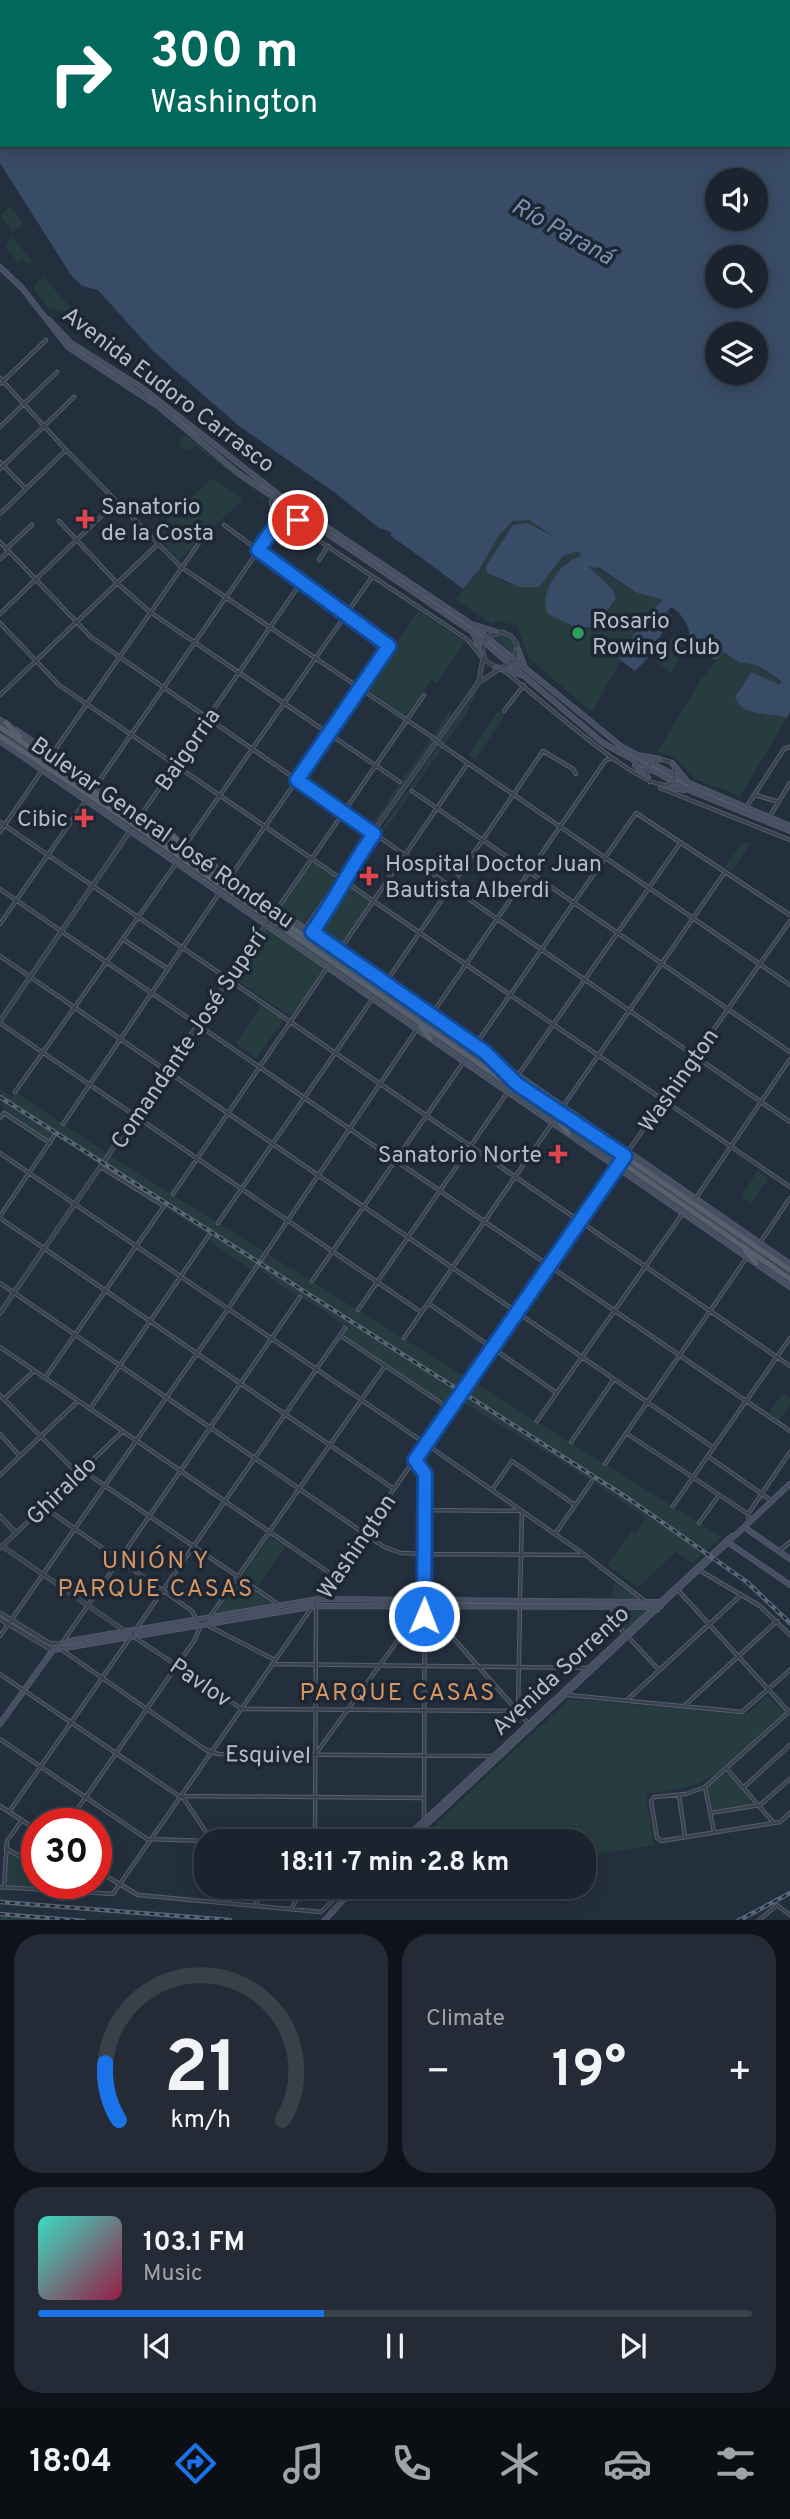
<!DOCTYPE html>
<html lang="en">
<head>
<meta charset="utf-8">
<style>
	body { margin:0; font-family:Overpass,sans-serif; background:#242b36; color:#f1f3f6; height:100vh; display:flex; flex-direction:column; font-size:26px; white-space:nowrap }
	* { box-sizing:border-box; margin:0 }
	p { font-size:23px; color:#a0a4aa }
	.icon { flex:none; width:38px; height:38px; fill:none; stroke:currentColor; stroke-width:2; stroke-linecap:round; stroke-linejoin:round }
	.map { position:relative; height:1920px; overflow:hidden }
	.drawer { display:flex; flex-direction:column; gap:14px; padding:14px; background:#0f1319; flex:1 }
	.drawer>* { flex:none }
	.guide { position:absolute; left:0px; top:0px; width:791px; height:147px; box-shadow:0 4px 18px #0003,0 0 0 2px #39404a; background:#00695c; color:#fff; overflow:hidden }
	.fabs { position:absolute; left:705px; top:168px; display:grid; gap:14px }
	.fabs a { display:grid; place-items:center; width:63px; height:63px; border-radius:50%; background:#1b232e; box-shadow:0 4px 18px #0003,0 0 0 2px #39404a; font-size:35px }
	.speed { position:absolute; left:21px; top:1808px; display:flex; gap:14px; font-size:35px; font-weight:700; text-align:center }
	.speed>* { display:grid; place-content:center; width:91px; height:91px; border-radius:50%; background:#1b232e; box-shadow:0 4px 18px #0003,0 0 0 2px #39404a; line-height:1 }
	.speed .limit { border:10px solid #d22; background:#fff; color:#111 }
	.pin { position:absolute; display:grid; place-items:center; width:60px; height:60px; color:#fff; margin:-30px; border:4px solid #fff; border-radius:50%; box-shadow:0 2px 7px #0007 }
	.me { position:absolute; width:77px; margin:-38px; rotate:1deg; stroke-linejoin:round; filter:drop-shadow(0 0 5px #0008) }
	.turn { display:flex; align-items:center; gap:24px; height:147px; padding:0 35px; font-size:32px }
	.turn .icon { width:91px; height:91px; stroke-width:2.5 }
	.turn b { display:block; font-size:49px; line-height:60px }
	.big { font-size:52px; font-weight:700; line-height:1.1 }
	.drawer .tile { flex:1; display:flex; flex-direction:column; justify-content:center; gap:10px; min-width:0; padding:0 24px; border-radius:28px; background:#242b36 }
	.drawer .dial { align-items:center; gap:0 }
	.dial svg { height:182px; overflow:visible; fill:none; stroke:#39404a; stroke-width:7; stroke-linecap:round; text-anchor:middle }
	.dial text { fill:#f1f3f6; stroke:none }
	.song { display:flex; align-items:center; gap:21px }
	.cover { width:84px; height:84px; border-radius:10px; background:linear-gradient(135deg,hsl(170 70% 55%),hsl(340 70% 35%)) }
	.played { height:7px; border-radius:4px; background:linear-gradient(90deg,#1a73e8 40%,#39404a 40%) }
	.keys { display:flex; justify-content:space-around; direction:ltr }
	.heat { display:flex; justify-content:space-between; align-items:center; font-size:38px; direction:ltr }
	.drawer .tiles { flex:1; display:grid; gap:14px; grid-template-columns:1fr 1fr }
	.tile:last-child { grid-column:span 2 }
	.trip { position:absolute; left:194px; top:1829px; width:402px; height:70px; border-radius:28px; background:#1b232e; box-shadow:0 4px 18px #0003,0 0 0 2px #39404a; font-weight:700; line-height:70px; text-align:center }
	.dock { display:flex; height:112px; justify-content:space-around; align-items:center; background:#0b0e12; color:#a0a4aa }
	.dock .icon { width:49px; height:49px }
	.dock .current { color:#1a73e8 }
	.dock b { font-size:32px; color:#f1f3f6 }
	.map>svg:first-child { display:block }
	.green { fill:#263c3f }
	.water { fill:#394c67; fill-rule:evenodd }
	.lines { fill:none; stroke-linecap:round; stroke-linejoin:round }
	.minor-casing { stroke:#565f6c; stroke-width:4.5 }
	.tertiary-casing { stroke:#565f6c; stroke-width:5 }
	.secondary-casing { stroke:#565f6c; stroke-width:6 }
	.primary-casing { stroke:#414a57; stroke-width:7 }
	.minor { stroke:#38414e; stroke-width:2.5 }
	.tertiary { stroke:#38414e; stroke-width:3.5 }
	.secondary { stroke:#465061; stroke-width:4.5 }
	.primary { stroke:#56606e; stroke-width:5 }
	.rail-casing { stroke:#5a6575; stroke-width:4.5 }
	.rail { stroke:#1d2633; stroke-width:2; stroke-dasharray:5; stroke-linecap:butt }
	.minor-bridge-casing { stroke:#565f6c; stroke-width:4.5; stroke-linecap:butt }
	.minor-bridge { stroke:#38414e; stroke-width:2.5 }
	.route-casing { stroke:#114b97; stroke-width:18 }
	.route { stroke:#1a73e8; stroke-width:12 }
	.health-dot { fill:#e0444e; stroke:#1d2633; stroke-width:2.5 }
	.leisure-dot { fill:#2e9e5b; stroke:#1d2633; stroke-width:2.5 }
	.labels { text-anchor:middle; stroke-width:7; stroke-linejoin:round; paint-order:stroke }
	.street-label { font-size:23px; fill:#b4bcc9; stroke:#1d2633 }
	.poi-label { font-size:23px; fill:#b4bcc9; stroke:#1d2633; text-anchor:start }
	.water-label { font-size:24px; font-style:italic; fill:#7c92b1; stroke:#1d2633 }
	.neighbourhood-label { font-size:24px; letter-spacing:2px; fill:#d59563; stroke:#1d2633 }
</style>
</head>
<body>
<div class="map">
<svg width="790" height="1921" viewBox="0 0 790 1921">
	<rect width="100%" height="100%" fill="#242f3e"/>
	<path class="green" d="M10,206L24,224L13,232L0,216Z
		M13,237L32,262L28,265L23,259L18,263L5,245Z
		M43,276L74,312L50,309L33,288Z
		M185,435L259,492L266,502L259,497L260,494L195,446L187,450L181,447L179,439Z
		M212,478L243,499L179,560L153,533Z
		M524,519L535,522L554,536L517,523L513,525L486,566V572L511,585L569,552L579,551L581,556L565,563L550,588L569,624C591,633 603,620 615,602L612,589L591,571L592,565L635,592L663,600L646,615L592,712L529,658L517,625L496,621L492,624L456,600C463,588 474,579 481,568C494,550 498,522 524,519Z
		M418,611L465,642L437,683L432,680L405,716L366,688Z
		M501,634L513,641L514,654L492,636Z
		M675,634L686,638L687,644L671,673L656,662Z
		M724,652C743,661 766,667 782,683L776,684L751,672L738,690L736,701C752,717 770,710 787,718L740,796L695,779L673,756L657,752L702,678Z
		M482,682L466,714L383,833L381,830Z
		M451,709V717L373,826L372,824Z
		M498,711L505,715L475,760L468,755Z
		M0,720L312,931L346,882L374,900L340,950L790,1264V1287L323,966L322,973L290,1016L236,980L234,976L264,932L270,929L0,741Z
		M743,842L751,843L732,871L725,867Z
		M315,862L333,875L335,880L303,924L281,908L311,864Z
		M339,883L341,887L313,924L312,921Z
		M261,1005L282,1019V1023L256,1058L236,1044Z
		M0,1089L12,1097L15,1092L109,1155L722,1537L692,1563L676,1552L638,1587L607,1565L632,1531L636,1533L646,1518C595,1483 544,1449 490,1419C478,1413 470,1403 457,1401L450,1409L341,1336L344,1328C331,1311 311,1304 294,1294C281,1286 269,1276 257,1267L254,1271L211,1243L208,1235L55,1136L50,1143L4,1113Z
		M758,1171L768,1178L752,1203L741,1196Z
		M783,1393L790,1398V1404L779,1420L769,1413Z
		M270,1536L285,1547L258,1586L243,1576Z
		M240,1579L276,1605L217,1613Z
		M615,1583L644,1600L610,1597Z
		M612,1606L654,1607L625,1633L614,1619Z
		M766,1696L786,1713C739,1755 715,1791 648,1793L646,1796L654,1845L585,1856L584,1841H417L570,1699L746,1715Z
		M724,1774L730,1775L753,1804L712,1809L708,1787Z
		M9,1852L37,1870V1883H56L62,1889L9,1885L5,1881Z
		M0,1914L72,1920H84H0Z"/>
	<path class="water" d="M0,0L658,2H2V145H789L790,91V712L787,718C772,711 743,719 735,697L751,672L780,685L781,681C768,672 757,662 740,663L724,652L716,660L688,645C694,632 683,613 671,607L667,612L672,616L648,658L635,671L619,659L646,615L663,600L635,592L600,568L589,567L612,589L616,598L597,627H575L548,614C537,595 562,559 581,556L579,551L563,556L539,587H519L486,572V566L513,525L527,523L553,536L529,520L513,521L499,535L480,569L463,589C439,571 416,553 391,536V532L379,528L334,492L239,426L153,351L98,290L82,286L71,275L0,163ZM756,180V219H718V180ZM756,257V296H718V257ZM756,334V373H718V334Z"/>
	<g class="lines">
		<defs>
			<path id="minor" d="M0,378L66,450L181,567L432,737
				M0,384L46,340
				M0,427L57,372
				M0,462L26,489
				M0,469L74,397
				M274,496L271,503L278,522
				M0,514L66,450
				M59,521L117,583L150,612L400,782
				M278,522L301,518
				M291,522L468,640L481,656
				M224,525L389,646L231,876
				M0,542L91,637L790,1122
				M6,549L32,525
				M0,559L9,551
				M319,560L328,546
				M0,614L116,502
				M0,623L59,685L790,1187
				M504,671C531,690 644,796 670,784L675,777L674,768
				M0,695L157,545
				M504,711L524,685
				M443,746L790,985
				M52,754L199,543
				M650,782L647,774L650,764L660,759L671,762
				M97,784L278,522
				M660,788L790,840
				M412,791L790,1052
				M755,795L779,802
				M747,806L784,749L790,747
				M141,815L302,581
				M770,816L790,783
				M0,822L790,1366
				M0,832L43,769
				M186,844L372,577
				M0,889L790,1431
				M278,908L424,695
				M0,924L86,800
				M124,940L168,969
				M0,956L714,1448
				M335,957L468,763
				M386,982L543,751L573,769L576,774
				M432,1014L605,761L611,758
				M0,1023L421,1312
				M518,1075L681,842
				M15,1092L177,862
				M564,1105L725,872
				M0,1118L4,1113L50,1143
				M63,1124L220,892
				M629,1150L790,921
				M0,1153L426,1444L585,1555L646,1602
				M173,1194L327,968
				M696,1198L790,1059
				M0,1216L54,1136
				M0,1218L394,1489
				M218,1223L373,998
				M760,1243L790,1198
				M312,1281L636,813L790,915
				M0,1283L384,1547L401,1553L425,1554L585,1555
				M428,1303L557,1393
				M358,1310L507,1093
				M341,1336L450,1409
				M404,1338L553,1122
				M0,1347L334,1576
				M45,1378L164,1206L101,1167
				M0,1395L78,1474
				M4,1399L34,1371
				M90,1409L209,1235
				M537,1421L683,1213
				M626,1433L748,1514
				M0,1434L19,1455
				M571,1442L614,1379
				M709,1457L772,1501
				M415,1460L425,1474L424,1821
				M605,1464L747,1257
				M82,1470L278,1604
				M0,1475L78,1401
				M492,1490L512,1461L575,1505
				M673,1506L790,1338
				M44,1507L192,1611L197,1620L275,1660
				M425,1510L522,1511L520,1599
				M749,1522L748,1514L790,1452
				M699,1523L719,1495
				M16,1533L122,1432
				M555,1534L592,1481
				M779,1551L790,1542
				M699,1570L760,1606L790,1635
				M677,1589L788,1711
				M612,1606L614,1619L619,1627L659,1670
				M426,1607L528,1723
				M0,1636L228,1309L417,1029
				M134,1637L242,1709L518,1711
				M62,1643L300,1297
				M62,1650L206,1750L218,1754L495,1756
				M272,1664L587,1668
				M0,1674L179,1796L424,1798
				M568,1695L742,1712L790,1670
				M627,1700L741,1595
				M684,1706L777,1621
				M518,1711L520,1606
				M790,1711L705,1787L686,1794L654,1797L651,1801L657,1838L661,1841L780,1822L790,1813
				M0,1739L147,1839L209,1841
				M317,1752L422,1607
				M727,1769L773,1822
				M705,1787L714,1832
				M744,1787L790,1745
				M679,1795L685,1837
				M182,1796L212,1841
				M0,1806L37,1830
				M9,1812L345,1328
				M710,1813L760,1805L790,1779
				M67,1824L194,1641L201,1625L209,1618L385,1366
				M315,1841L316,1606
				M6,1848L37,1867
				M96,1870L138,1895L321,1912L348,1886
				M59,1883L74,1893
				M245,1886L259,1906
				M0,1887L113,1894L625,1156
				M4,1888L7,1841L22,1820
				M291,1909L299,1895L313,1886
				M758,1921L777,1905L790,1915"/>
			<path id="tertiary" d="M479,681L483,658
				M303,931L478,683L515,659L517,644L511,636L502,632L487,637L482,648L485,660L497,668
				M312,932L346,882L348,871
				M0,1021L141,815
				M0,1313L271,918
				M0,1516L16,1533L0,1548
				M2,1546L125,1631
				M0,1613L49,1643L59,1644
				M0,1619L52,1650"/>
			<path id="secondary" d="M0,267L22,288L68,347L159,407L238,473L471,631L603,743L689,790L790,831
				M49,320L71,343L144,389L279,495L471,624L622,747L689,783L790,826
				M475,625L497,632
				M474,635L482,655
				M518,649L524,665
				M495,667L522,675
				M0,720L8,725
				M16,730L496,1060
				M0,741L790,1287
				M637,755L660,759
				M672,763L686,780
				M635,765L648,778
				M664,787L684,790
				M503,1065L790,1264
				M744,1527L790,1559
				M729,1543L790,1585
				M53,1650L316,1606L654,1607L657,1610
				M0,1724L53,1650L62,1643L74,1640L318,1599L658,1602L661,1606
				M412,1832L732,1536
				M404,1841L426,1825L790,1484
				M324,1921L356,1886"/>
			<path id="primary" d="M6,723L20,737
				M0,727L790,1270
				M0,736L134,825L790,1279
				M172,835L185,848
				M426,1010L439,1027
				M420,1026L430,1038
				M495,1060L511,1076
				M561,1124L568,1133
				M746,1251L756,1263"/>
		</defs>
		<use href="#minor" class="minor-casing"/>
		<use href="#tertiary" class="tertiary-casing"/>
		<use href="#secondary" class="secondary-casing"/>
		<use href="#primary" class="primary-casing"/>
		<use href="#minor" class="minor"/>
		<use href="#tertiary" class="tertiary"/>
		<use href="#secondary" class="secondary"/>
		<use href="#primary" class="primary"/>
		<defs>
			<path id="rail" d="M0,1097L629,1499L747,1582L790,1623
				M0,1902L230,1920
				M0,1914L84,1921
				M738,1921L790,1893"/>
		</defs>
		<use href="#rail" class="rail-casing"/>
		<use href="#rail" class="rail"/>
		<defs>
			<path id="minor-bridge" d="M432,737L443,746"/>
		</defs>
		<use href="#minor-bridge" class="minor-bridge-casing"/>
		<use href="#minor-bridge" class="minor-bridge"/>
	</g>
	<g class="lines">
		<defs>
			<path id="route" d="M298,520L278,522L258,550L389,646L297,780L374,834C351,866 336,899 312,932L486,1053L517,1084L625,1156L415,1460L425,1474L424,1616"/>
		</defs>
		<use href="#route" class="route-casing"/>
		<use href="#route" class="route"/>
	</g>
	<g class="health-dot">
		<path d="M81.5 508.5h7v7h7v7h-7v7h-7v-7h-7v-7h7z"/>
		<path d="M80.5 807.5h7v7h7v7h-7v7h-7v-7h-7v-7h7z"/>
		<path d="M365.5 865.5h7v7h7v7h-7v7h-7v-7h-7v-7h7z"/>
		<path d="M554.5 1143.5h7v7h7v7h-7v7h-7v-7h-7v-7h7z"/>
	</g>
	<circle class="leisure-dot" cx="578" cy="633" r="7"/>
	<g class="labels">
		<g class="street-label">
			<text transform="translate(169 389) rotate(37)" y="8">Avenida Eudoro Carrasco</text>
			<text transform="translate(187 749) rotate(-55)" y="8">Baigorria</text>
			<text transform="translate(163 832) rotate(35)" y="8">Bulevar General José Rondeau</text>
			<text transform="translate(188 1039) rotate(-56)" y="8">Comandante José Superí</text>
			<text transform="translate(678 1080) rotate(-55)" y="8">Washington</text>
			<text transform="translate(61 1490) rotate(-44)" y="8">Ghiraldo</text>
			<text transform="translate(356 1546) rotate(-56)" y="8">Washington</text>
			<text transform="translate(560 1670) rotate(-43)" y="8">Avenida Sorrento</text>
			<text transform="translate(201 1682) rotate(34)" y="8">Pavlov</text>
			<text transform="translate(268 1754) rotate(1)" y="8">Esquivel</text>
		</g>
		<g class="poi-label">
			<text x="101" y="514">Sanatorio<tspan x="101" dy="26">de la Costa</tspan></text>
			<text x="592" y="628">Rosario<tspan x="592" dy="26">Rowing Club</tspan></text>
			<text x="68" y="826" text-anchor="end">Cibic</text>
			<text x="385" y="871">Hospital Doctor Juan<tspan x="385" dy="26">Bautista Alberdi</tspan></text>
			<text x="542" y="1162" text-anchor="end">Sanatorio Norte</text>
		</g>
		<g class="water-label">
			<text transform="translate(563 231) rotate(29)" y="8">Río Paraná</text>
		</g>
		<g class="neighbourhood-label">
			<text x="156" y="1568">UNIÓN Y<tspan x="156" dy="28">PARQUE CASAS</tspan></text>
			<text x="398" y="1700">PARQUE CASAS</text>
		</g>
	</g>
</svg>
<div class="fabs">
<a><svg class="icon" aria-label="sound" viewBox="0 0 24 24"><path d="M4 9h4l5-4v14l-5-4H4zM17 9q2 3 0 6"/></svg></a>
<a><svg class="icon" aria-label="search" viewBox="0 0 24 24"><circle cx="10" cy="10" r="6"/><path d="M15 15l6 6"/></svg></a>
<a><svg class="icon" aria-label="layers" viewBox="0 0 24 24"><path d="M12 4l9 5-9 5-9-5zM3 14l9 5 9-5"/></svg></a>
</div>
<div class="speed"><div class="limit">30</div></div>
<div class="pin" style="left:298px;top:520px;background:#d93025"><svg class="icon" aria-label="arrive" viewBox="0 0 24 24"><path d="M6 21V4h12l-3 4 3 4H6"/></svg></div>
<svg class="me" style="left:424px;top:1616px" viewBox="-20 -20 40 40"><circle r="17" fill="#1a73e8" stroke="#fff" stroke-width="3"/><path d="M0-11L8 9 0 5-8 9z" fill="#fff"/></svg>
<div class="trip">18:11 · 7 min · 2.8 km</div>
<div class="guide">
<div class="turn"><svg class="icon" aria-label="right" viewBox="0 0 24 24"><path d="M7 20v-9h11M14 6l5 5-5 5"/></svg><div><b>300 m</b>Washington</div></div>
</div>
</div>
<section class="drawer">
<div class="tiles">
<div class="tile dial"><svg viewBox="0 0 100 80">
<path d="M14 69A42 42 0 1 1 86 69"/>
<path d="M14 69A42 42 0 0 1 8 44" stroke="#1a73e8"/>
<text x="50" y="56" font-size="32" font-weight="700">21</text>
<text x="50" y="72" font-size="11">km/h</text>
</svg></div>
<div class="tile"><p>Climate</p>
<div class="heat"><a>−</a><b class="big">19°</b><a>+</a></div>
</div>
<div class="tile">
<div class="song"><i class="cover"></i><div><b>103.1 FM</b><p>Music</p></div></div>
<div class="played"></div>
<div class="keys"><svg class="icon" aria-label="previous" viewBox="0 0 24 24"><path d="M18 5L8 12l10 7zM5 5v14"/></svg><svg class="icon" aria-label="pause" viewBox="0 0 24 24"><path d="M8 5v14M16 5v14"/></svg><svg class="icon" aria-label="next" viewBox="0 0 24 24"><path d="M6 5l10 7-10 7zM19 5v14"/></svg></div>
</div>
</div>
</section>
<nav class="dock">
<b>18:04</b>
<svg class="icon current" aria-label="directions" viewBox="0 0 24 24"><path d="M12 3l9 9-9 9-9-9zM9 14v-3h6M13 9l2 2-2 2"/></svg>
<svg class="icon" aria-label="music" viewBox="0 0 24 24"><path d="M9 18V5l10-2v13"/><circle cx="6" cy="18" r="3"/><circle cx="16" cy="16" r="3"/></svg>
<svg class="icon" aria-label="phone" viewBox="0 0 24 24"><path d="M5 4h4l2 5-3 2q2 4 5 5l2-3 5 2v4C11 20 4 13 5 4z"/></svg>
<svg class="icon" aria-label="climate" viewBox="0 0 24 24"><path d="M12 3v18M4 7l16 10M4 17L20 7"/></svg>
<svg class="icon" aria-label="car" viewBox="0 0 24 24"><path d="M5 17H2v-5l4-1 3-4h7l3 4 3 1v5h-3M9 17h6M6 11h13"/><circle cx="7" cy="17" r="2"/><circle cx="17" cy="17" r="2"/></svg>
<svg class="icon" aria-label="filters" viewBox="0 0 24 24"><path d="M4 7h16M4 17h16"/><circle cx="9" cy="7" r="2"/><circle cx="15" cy="17" r="2"/></svg>
</nav>
</body>
</html>
